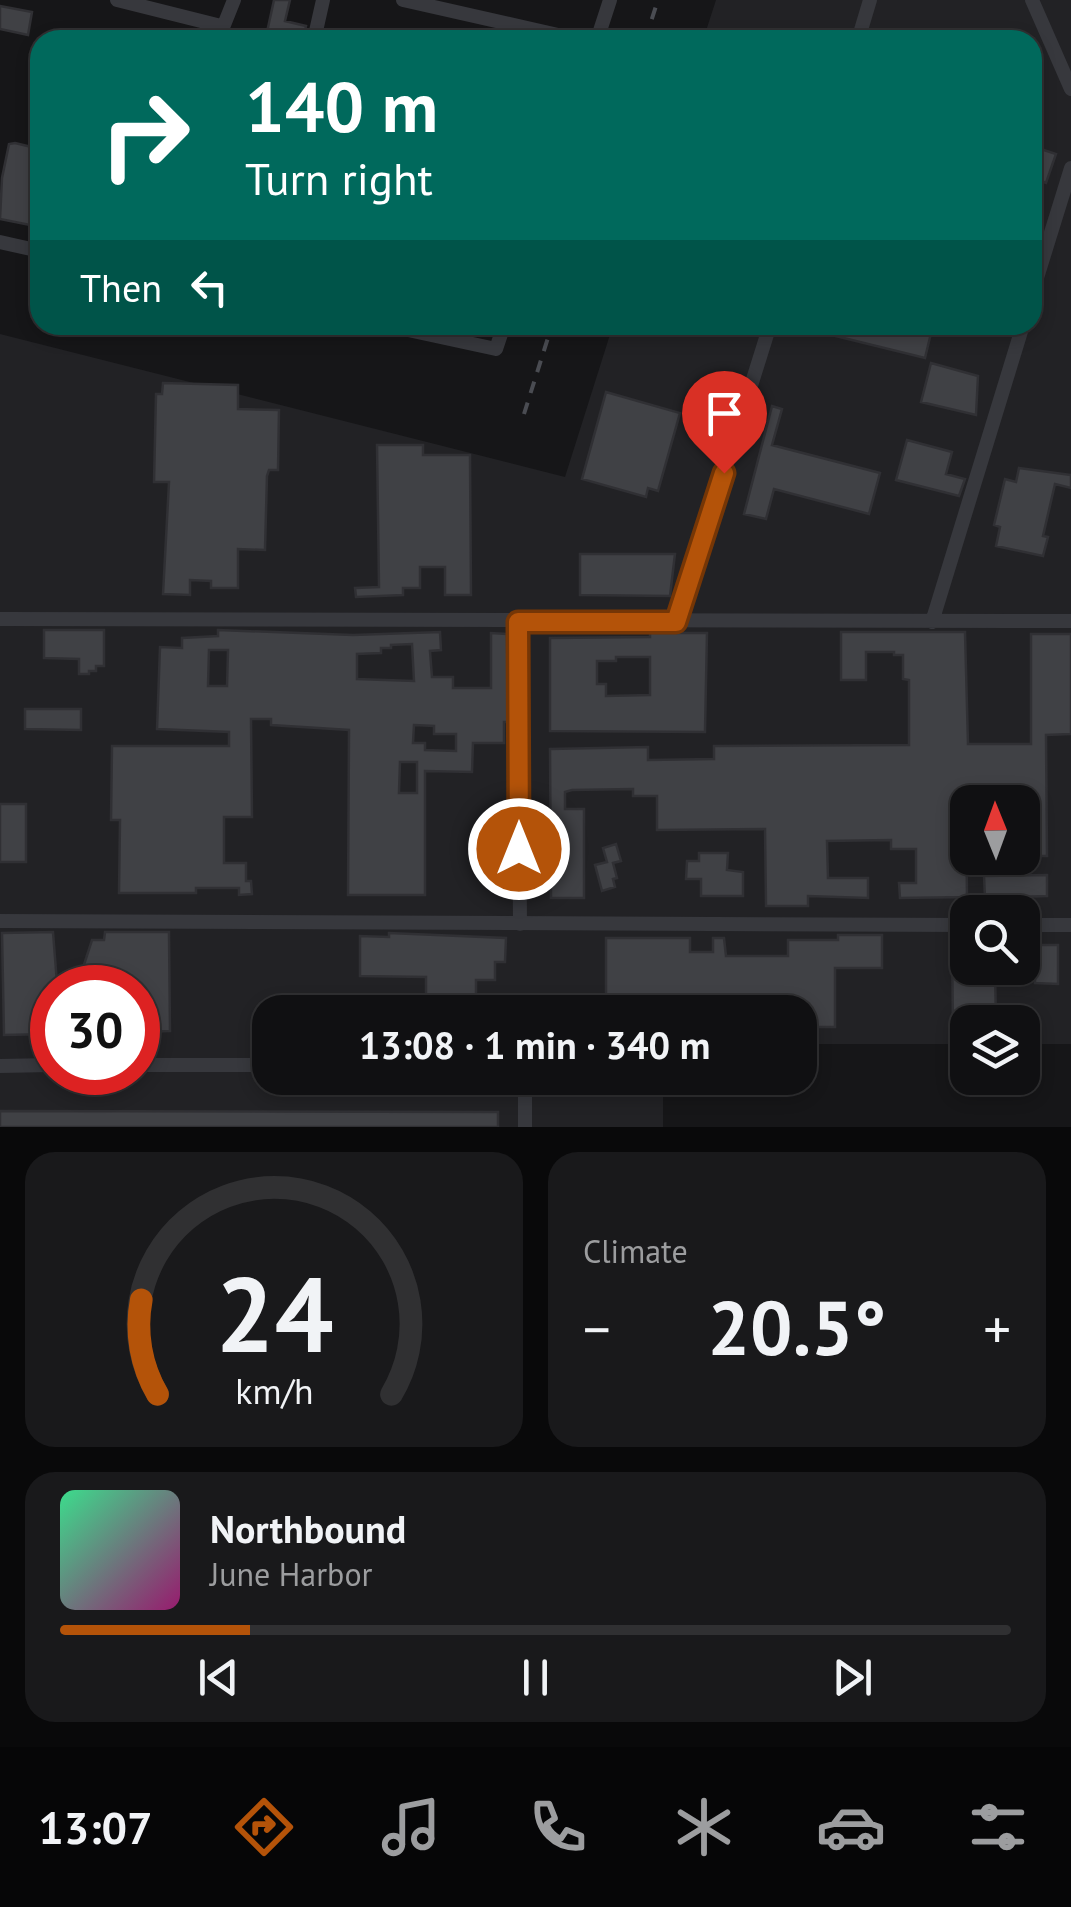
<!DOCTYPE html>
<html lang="en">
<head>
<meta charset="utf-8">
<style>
	body { margin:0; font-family:"PT Sans",sans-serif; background:#19191b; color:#f1f3f6; height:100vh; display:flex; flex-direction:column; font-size:38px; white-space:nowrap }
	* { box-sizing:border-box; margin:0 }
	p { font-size:32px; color:#9c9d9f }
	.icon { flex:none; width:55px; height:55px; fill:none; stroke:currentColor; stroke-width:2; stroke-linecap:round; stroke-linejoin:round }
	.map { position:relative; height:1127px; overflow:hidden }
	.sheet { display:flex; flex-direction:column; gap:25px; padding:25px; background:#09090a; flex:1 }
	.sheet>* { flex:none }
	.banner { position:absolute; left:30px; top:30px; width:1012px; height:305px; border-radius:30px; box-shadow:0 5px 15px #0003,0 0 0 2px #303032; background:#00695c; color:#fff; overflow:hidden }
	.needle { width:65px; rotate:359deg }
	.buttons { position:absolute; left:950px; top:785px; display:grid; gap:20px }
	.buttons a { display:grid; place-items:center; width:90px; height:90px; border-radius:20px; background:#101012; box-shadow:0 5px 15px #0003,0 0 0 2px #303032; font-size:50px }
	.speed { position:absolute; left:30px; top:965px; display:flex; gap:20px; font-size:50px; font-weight:700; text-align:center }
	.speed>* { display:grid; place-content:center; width:130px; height:130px; border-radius:50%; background:#101012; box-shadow:0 5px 15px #0003,0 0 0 2px #303032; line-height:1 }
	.speed .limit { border:15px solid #d22; background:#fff; color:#111 }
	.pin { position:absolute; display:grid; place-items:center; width:85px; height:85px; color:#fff; margin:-102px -42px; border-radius:50% 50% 50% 0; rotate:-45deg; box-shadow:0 0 10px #0007 }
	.pin .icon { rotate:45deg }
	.me { position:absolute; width:110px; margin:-55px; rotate:0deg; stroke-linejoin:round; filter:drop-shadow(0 0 8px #0008) }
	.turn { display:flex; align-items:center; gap:35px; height:210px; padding:0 50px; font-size:45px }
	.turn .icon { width:130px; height:130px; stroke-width:2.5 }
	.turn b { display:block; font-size:70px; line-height:85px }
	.then { display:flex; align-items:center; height:95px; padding:0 50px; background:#0003; gap:20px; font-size:38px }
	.big { font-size:75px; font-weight:700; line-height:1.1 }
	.sheet .widget { flex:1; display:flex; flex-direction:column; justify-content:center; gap:15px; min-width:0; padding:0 35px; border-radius:30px; background:#19191b }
	.sheet .dial { align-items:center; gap:0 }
	.dial svg { height:260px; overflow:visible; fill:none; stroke:#303032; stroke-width:7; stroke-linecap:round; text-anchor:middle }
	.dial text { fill:#f1f3f6; stroke:none }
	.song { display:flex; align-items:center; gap:30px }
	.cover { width:120px; height:120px; border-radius:15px; background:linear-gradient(135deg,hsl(150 70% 55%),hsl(320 70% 35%)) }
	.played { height:10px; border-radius:5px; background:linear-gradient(90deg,#b45309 20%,#303032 20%) }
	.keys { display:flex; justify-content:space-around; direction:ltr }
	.heat { display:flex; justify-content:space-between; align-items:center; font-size:55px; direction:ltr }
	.sheet .tiles { flex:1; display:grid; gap:25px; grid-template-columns:1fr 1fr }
	.widget:last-child { grid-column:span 2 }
	.trip { position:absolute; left:252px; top:995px; width:565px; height:100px; border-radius:30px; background:#101012; box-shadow:0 5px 15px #0003,0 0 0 2px #303032; font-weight:700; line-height:100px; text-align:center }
	.dock { display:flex; height:160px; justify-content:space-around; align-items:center; background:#060607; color:#9c9d9f }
	.dock .icon { width:70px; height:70px }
	.dock .active { color:#b45309 }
	.dock b { font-size:45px; color:#f1f3f6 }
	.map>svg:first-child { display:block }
	.built { fill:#222225; fill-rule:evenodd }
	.building { fill:#404145; stroke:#303034; stroke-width:2.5; fill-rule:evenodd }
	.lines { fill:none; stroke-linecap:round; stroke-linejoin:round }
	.minor { stroke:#37383d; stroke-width:14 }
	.rail { stroke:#4a4c52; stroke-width:4; stroke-dasharray:12 10; stroke-linecap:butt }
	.route-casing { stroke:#753606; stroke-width:25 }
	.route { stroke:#b45309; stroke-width:18 }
</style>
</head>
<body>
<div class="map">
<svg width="1071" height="1127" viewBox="0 0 1071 1127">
	<rect width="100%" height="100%" fill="#161618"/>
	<path class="built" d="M716,0H1071V1044H1023L1022,1022H968L967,1044H800V1012H270V1078H663V1127H0V334L565,477L613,325H1032V40H703ZM968,802H1022V858H968ZM968,912H1022V968H968ZM52,988H138V1072H52Z"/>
	<path class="building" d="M274,0H290L285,21L306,26L304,36L283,31L282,35L267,32Z
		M0,6L32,12L28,35L0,29Z
		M15,143L40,149V227L0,219L2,178L9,144Z
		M1032,146L1056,154L1046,183L1032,178Z
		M803,325H933L925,358L803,328Z
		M931,363L978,376L976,415L921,402Z
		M163,383L238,385V409L279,410L278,470H269L267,476L265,550L238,549V588H211V581L190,580V595L163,594L169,482H154L156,394H162Z
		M606,392L680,413L658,491L648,488L646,497L582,479Z
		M772,406L782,409L772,445L880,473L869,514L774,489L766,519L744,514Z
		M907,440L952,452L946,474L965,479L959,496L896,480Z
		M377,445H423V455H470L471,595H445V567H420V588H403V595L356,597L355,588L379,587Z
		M1019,468L1071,475V488L1055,484L1043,536L1048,537L1043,556L996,546L1000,527L994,525L1005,479L1016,482Z
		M580,554H675L670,596L580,595Z
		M44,630H104V666H96V671H89V674H79V659L44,658Z
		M218,630L353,635L440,632L441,650L430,651L432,677H453V688H491V633L507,634L508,722H504V743H473L472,772L425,771V895H348L349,730L271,725V719H251L252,817H224V863H246V881H251L252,894L239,895V888H196V893H119L120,820H111L112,746H229V732L157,729L160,647L182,648V638L218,636ZM412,644L414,681L357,679V654L381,653V648H391V645ZM209,650H228L227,686H208ZM414,725L434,726V734H456V751L425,750V743H413ZM400,762H417V793H399Z
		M841,632H965L968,744H1031V634H1071V734L1046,735L1047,856H1022V802L966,800L967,897L900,898L899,883H916V849H891V840L827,841L828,878H868V898L808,896V906H766L765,829L657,830V796H633V789L572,790L565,792V809H584V898H551L550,749L648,747V760L714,759V746L909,745V680L903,679V655H894V652H866V680H841Z
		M650,633H707L705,732L550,731V638L650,637ZM616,657H650V695L606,696V684H597V661H616Z
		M25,709H81V730L25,729Z
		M0,804H26V862H0Z
		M616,844L621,861L613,863L617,878L613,879L615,887L602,891L595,865L607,862L603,848Z
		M699,853H728L727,870L743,872V896H701V879H686L687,861H699Z
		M1047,875V896L985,898L984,876Z
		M53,932L57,983L52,988V1034L4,1035L2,933Z
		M105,932H169L170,1031L138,1032V988H108L110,982L78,983L92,940H104Z
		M389,933L506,938L505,962H495V980H476V996L498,997V1012H426V977L360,976V936L389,937Z
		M838,935H882V968H835V1027H800V1012H606V938H690V952H713V938H724L726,956H788V940H838Z
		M952,939H968V968H995L996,1022H968V1030H953Z
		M1035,945H1058V984L1035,983Z
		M0,1111L498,1112V1127H0Z"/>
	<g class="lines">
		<path class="minor" d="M117,0L221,26
			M403,0L580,40
			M1032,0L1071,89
			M218,40L234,0
			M314,40L323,0
			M597,40L610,0
			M858,40L870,0
			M0,242L40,251
			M1032,294L1071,168
			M385,325L496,349L504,325
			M0,619L1071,621
			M518,622L520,924
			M677,622L770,325
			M932,622L1023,325
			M0,921L968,925
			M1022,925H1071
			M138,1065H270
			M0,1066L52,1065
			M525,1127V1078"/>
		<path class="rail" d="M645,40L658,0
			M524,414L552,325"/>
	</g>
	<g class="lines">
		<defs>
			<path id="route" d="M519,849L518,622H676L724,473"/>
		</defs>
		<use href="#route" class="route-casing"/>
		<use href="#route" class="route"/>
	</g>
</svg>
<div class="buttons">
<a><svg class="needle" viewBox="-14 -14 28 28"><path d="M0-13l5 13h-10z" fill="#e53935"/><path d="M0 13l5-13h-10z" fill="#9c9d9f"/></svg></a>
<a><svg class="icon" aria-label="search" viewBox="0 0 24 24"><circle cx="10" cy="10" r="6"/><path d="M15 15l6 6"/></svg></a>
<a><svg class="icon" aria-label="layers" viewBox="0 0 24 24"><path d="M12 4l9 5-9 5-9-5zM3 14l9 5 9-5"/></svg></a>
</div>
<div class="speed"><div class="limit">30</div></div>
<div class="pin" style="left:724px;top:473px;background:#d93025"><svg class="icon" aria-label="arrive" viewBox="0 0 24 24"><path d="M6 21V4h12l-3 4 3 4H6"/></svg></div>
<svg class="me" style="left:519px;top:849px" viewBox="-20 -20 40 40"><circle r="17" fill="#b45309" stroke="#fff" stroke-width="3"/><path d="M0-11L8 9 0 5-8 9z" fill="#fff"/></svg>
<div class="trip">13:08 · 1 min · 340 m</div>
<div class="banner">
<div class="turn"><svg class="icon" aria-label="right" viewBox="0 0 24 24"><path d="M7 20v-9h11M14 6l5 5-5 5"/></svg><div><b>140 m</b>Turn right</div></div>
<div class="then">Then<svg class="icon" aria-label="left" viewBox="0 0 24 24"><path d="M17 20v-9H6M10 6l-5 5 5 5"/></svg></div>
</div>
</div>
<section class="sheet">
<div class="tiles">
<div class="widget dial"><svg viewBox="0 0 100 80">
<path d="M14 69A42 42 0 1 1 86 69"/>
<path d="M14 69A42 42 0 0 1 9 40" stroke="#b45309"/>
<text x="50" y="56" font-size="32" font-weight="700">24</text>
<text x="50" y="72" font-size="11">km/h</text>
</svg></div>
<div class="widget"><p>Climate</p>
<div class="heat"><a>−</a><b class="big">20.5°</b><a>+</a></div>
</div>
<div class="widget">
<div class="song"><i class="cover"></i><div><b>Northbound</b><p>June Harbor</p></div></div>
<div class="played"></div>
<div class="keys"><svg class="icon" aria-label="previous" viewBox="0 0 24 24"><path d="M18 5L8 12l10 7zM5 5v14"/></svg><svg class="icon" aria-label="pause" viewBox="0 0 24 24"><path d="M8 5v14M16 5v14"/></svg><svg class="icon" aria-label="next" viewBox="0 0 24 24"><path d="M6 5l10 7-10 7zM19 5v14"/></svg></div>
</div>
</div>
</section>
<nav class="dock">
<b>13:07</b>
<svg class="icon active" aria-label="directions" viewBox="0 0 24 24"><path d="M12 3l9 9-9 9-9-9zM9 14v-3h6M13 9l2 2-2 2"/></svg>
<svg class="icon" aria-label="music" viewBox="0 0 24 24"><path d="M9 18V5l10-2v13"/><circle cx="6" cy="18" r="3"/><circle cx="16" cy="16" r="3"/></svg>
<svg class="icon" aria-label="phone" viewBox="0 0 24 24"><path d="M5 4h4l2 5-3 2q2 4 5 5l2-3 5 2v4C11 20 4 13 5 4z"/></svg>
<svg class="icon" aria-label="climate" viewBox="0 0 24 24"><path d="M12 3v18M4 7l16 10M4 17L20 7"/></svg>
<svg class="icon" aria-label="car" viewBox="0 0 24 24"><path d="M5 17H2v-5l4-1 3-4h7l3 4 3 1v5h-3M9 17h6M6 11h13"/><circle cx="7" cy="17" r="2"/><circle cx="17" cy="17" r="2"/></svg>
<svg class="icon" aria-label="filters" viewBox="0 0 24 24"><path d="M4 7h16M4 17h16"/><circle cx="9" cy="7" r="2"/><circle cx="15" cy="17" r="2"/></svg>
</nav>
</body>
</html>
